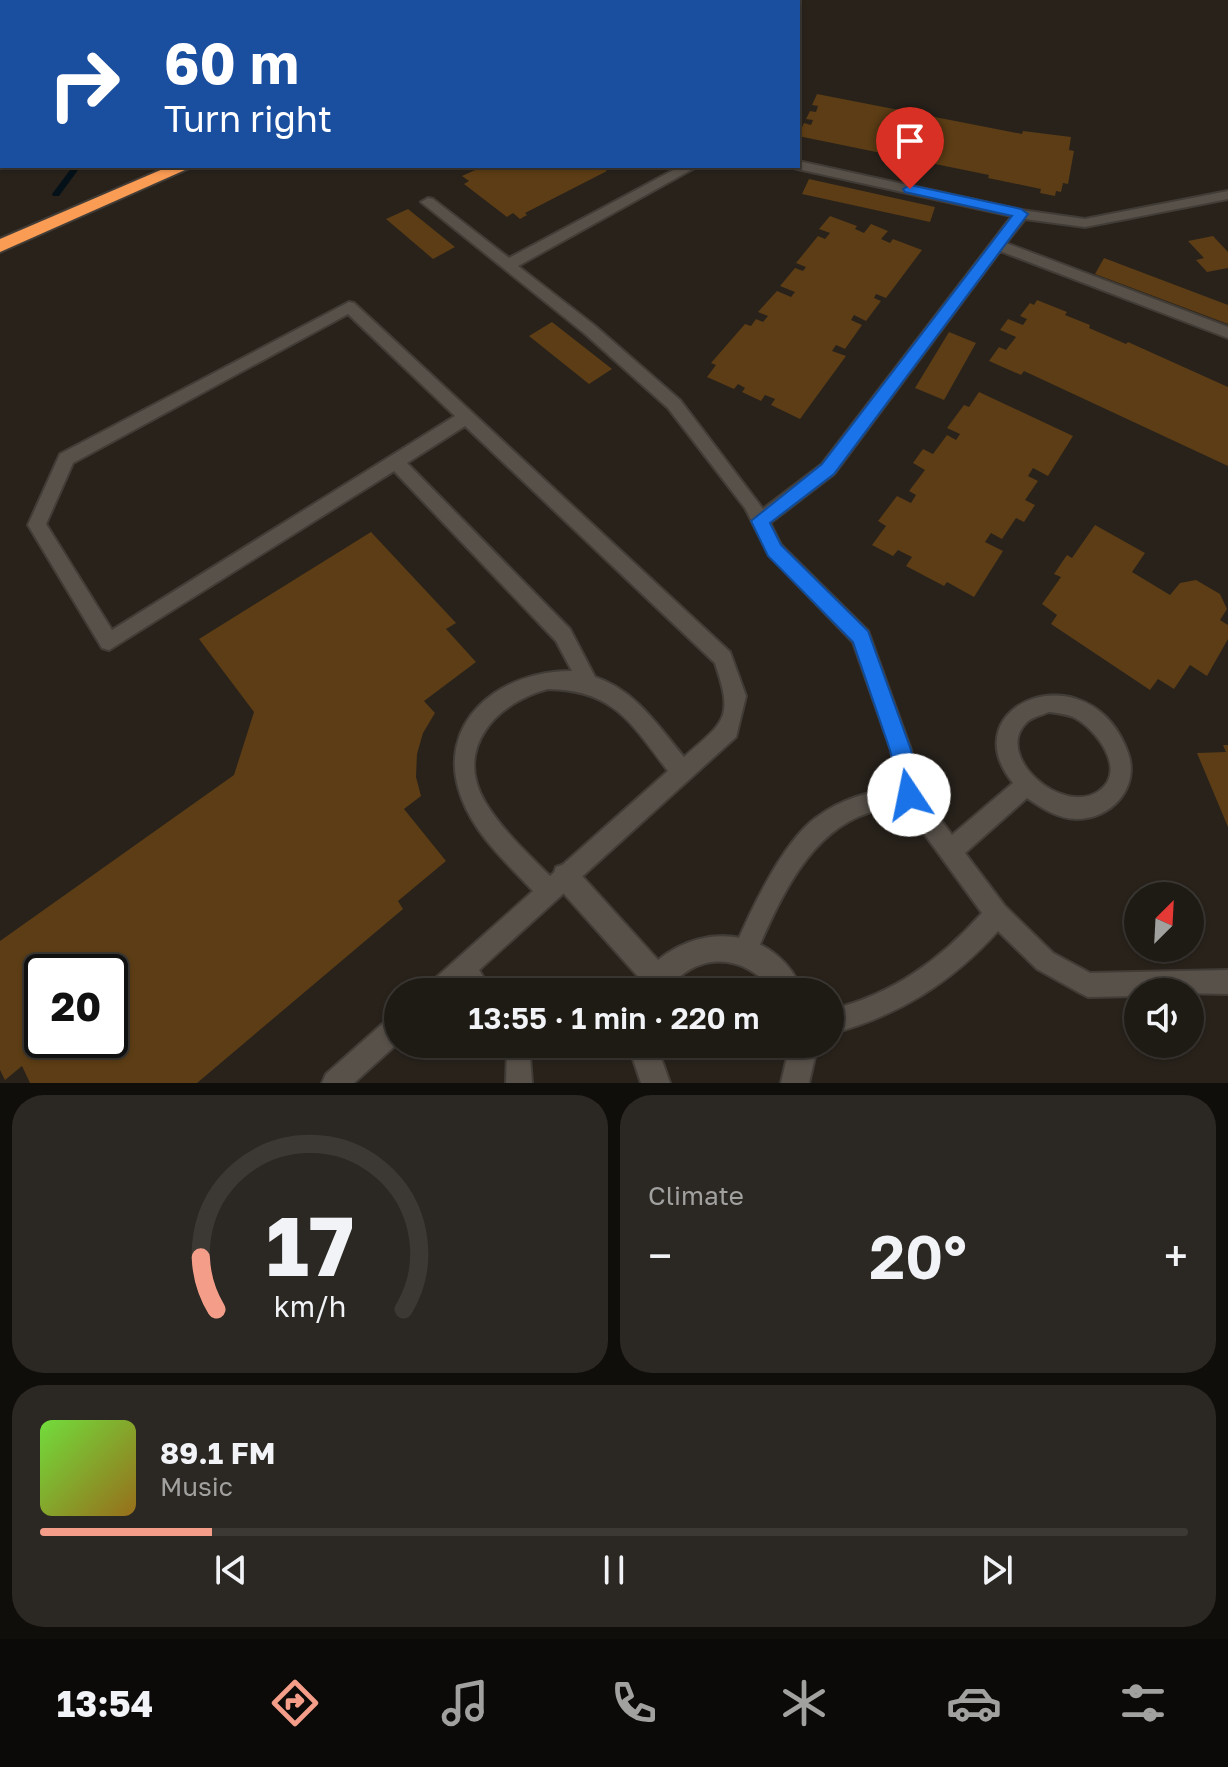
<!DOCTYPE html>
<html lang="en">
<head>
<meta charset="utf-8">
<style>
	body { margin:0; font-family:"Golos Text",sans-serif; background:#2b2722; color:#f1f3f6; height:100vh; display:flex; flex-direction:column; font-size:30px; white-space:nowrap }
	* { box-sizing:border-box; margin:0 }
	p { font-size:26px; color:#a1a1a0 }
	.icon { flex:none; width:44px; height:44px; fill:none; stroke:currentColor; stroke-width:2; stroke-linecap:round; stroke-linejoin:round }
	.map { position:relative; height:1083px; overflow:hidden }
	.panel { display:flex; flex-direction:column; gap:12px; padding:12px; background:#100e0b; flex:1 }
	.panel>* { flex:none }
	.top-card { position:absolute; left:0px; top:0px; width:800px; height:168px; box-shadow:0 2px 6px #0004,0 0 0 2px #3c3834; background:#1a4fa0; color:#fff; overflow:hidden }
	.needle { width:52px; rotate:24deg }
	.controls { position:absolute; left:1124px; top:882px; display:grid; gap:16px }
	.controls a { display:grid; place-items:center; width:80px; height:80px; border-radius:50%; background:#1e1a14; box-shadow:0 2px 6px #0004,0 0 0 2px #3c3834; font-size:40px }
	.speed { position:absolute; left:24px; top:954px; display:flex; gap:16px; font-size:40px; font-weight:700; text-align:center }
	.speed>* { display:grid; place-content:center; width:104px; height:104px; border-radius:50%; background:#1e1a14; box-shadow:0 2px 6px #0004,0 0 0 2px #3c3834; line-height:1 }
	.speed .limit { border:4px solid #111; border-radius:12px; background:#fff; color:#111 }
	.pin { position:absolute; display:grid; place-items:center; width:68px; height:68px; color:#fff; margin:-82px -34px; border-radius:50% 50% 50% 0; rotate:-45deg; box-shadow:0 0 8px #0007 }
	.pin .icon { rotate:45deg }
	.me { position:absolute; width:88px; margin:-44px; rotate:349deg; stroke-linejoin:round; filter:drop-shadow(0 0 6px #0008) }
	.turn { display:flex; align-items:center; gap:28px; height:168px; padding:0 32px; font-size:36px }
	.turn .icon { width:104px; height:104px; stroke-width:2.5 }
	.turn b { display:block; font-size:56px; line-height:68px }
	.big { font-size:60px; font-weight:600; line-height:1.1 }
	.panel .tile { flex:1; display:flex; flex-direction:column; justify-content:center; gap:12px; min-width:0; padding:0 28px; border-radius:32px; background:#2b2722 }
	.panel .dial { align-items:center; gap:0 }
	.dial svg { height:208px; overflow:visible; fill:none; stroke:#3c3834; stroke-width:7; stroke-linecap:round; text-anchor:middle }
	.dial text { fill:#f1f3f6; stroke:none }
	.song { display:flex; align-items:center; gap:24px }
	.cover { width:96px; height:96px; border-radius:12px; background:linear-gradient(135deg,hsl(100 70% 55%),hsl(40 70% 35%)) }
	.played { height:8px; border-radius:4px; background:linear-gradient(90deg,#f49e8a 15%,#3c3834 15%) }
	.keys { display:flex; justify-content:space-around; direction:ltr }
	.heat { display:flex; justify-content:space-between; align-items:center; font-size:44px; direction:ltr }
	.panel .tiles { flex:1; display:grid; gap:12px; grid-template-columns:1fr 1fr }
	.tile:last-child { grid-column:span 2 }
	.trip { position:absolute; left:384px; top:978px; width:460px; height:80px; border-radius:40px; background:#1e1a14; box-shadow:0 2px 6px #0004,0 0 0 2px #3c3834; font-weight:600; line-height:80px; text-align:center }
	.tab-bar { display:flex; height:128px; justify-content:space-around; align-items:center; background:#0c0a08; color:#a1a1a0 }
	.tab-bar .icon { width:56px; height:56px }
	.tab-bar .selected { color:#f49e8a }
	.tab-bar b { font-size:36px; color:#f1f3f6 }
	.map>svg:first-child { display:block }
	.lines { fill:none; stroke-linecap:round; stroke-linejoin:round }
	.stream { fill:#051118; fill-rule:evenodd }
	.building { fill:#5c3d15; fill-rule:evenodd }
	.lane-casing { stroke:#423c37; stroke-width:4 }
	.street-casing { stroke:#423c37; stroke-width:4 }
	.highway-casing { stroke:#423c37; stroke-width:4 }
	.lane { fill:#58514a; fill-rule:evenodd }
	.street { fill:#58514a; fill-rule:evenodd }
	.highway { fill:#fb9c54; fill-rule:evenodd }
	.route { fill:#1a73e8; stroke:#114b97; stroke-width:2 }
</style>
</head>
<body>
<div class="map">
<svg width="1228" height="1083" viewBox="0 0 1228 1083">
	<rect width="100%" height="100%" fill="#28221b"/>
	<g class="lines">
		<path class="stream" d="M225,0H231L229,2H223Z
			M73,166H81L59,196H53L52,194Z"/>
	</g>
	<path class="building" d="M817,94L1022,134L1023,131L1071,137L1069,150L1074,151L1068,184L1063,183L1061,192L1056,191L1055,196L1040,193L1041,189L988,178L989,175L798,136L804,123L811,125L813,120L806,119L810,111L816,112L818,106L812,105Z
		M484,166H600L607,171L525,213L527,215L520,219L513,213L507,217L464,184L469,181L462,176Z
		M809,179L935,207L930,222L802,194Z
		M408,209L455,247L433,259L386,219Z
		M830,216L857,226L855,229L864,233L871,224L888,231L881,239L890,243L893,239L922,250L886,298L876,294L874,298L881,301L866,321L854,315L851,320L862,325L845,349L836,345L832,351L846,356L800,419L771,405L775,399L765,395L761,401L742,392L745,388L738,384L734,389L707,377L716,365L711,363L745,324L751,326L756,319L763,322L768,316L758,312L777,291L791,297L795,292L780,286L795,268L803,271L806,267L796,263L818,236L825,239L830,233L819,229Z
		M1213,236L1228,252V268L1207,272L1196,260L1204,258L1188,241Z
		M1104,258L1228,305V324L1095,274Z
		M1037,300L1067,312L1065,315L1090,325L1089,328L1126,344L1128,342L1228,387V466L1024,371L1021,375L989,361L999,347L1006,350L1016,337L1000,330L1008,319L1023,325L1027,319L1020,316L1030,303L1034,305Z
		M552,322L612,369L589,384L529,336Z
		M949,332L976,343L944,400L915,388Z
		M979,392L1073,436L1048,476L1033,468L1028,476L1038,481L1025,500L1035,505L1024,522L1016,518L1002,539L991,533L985,542L1003,551L974,597L947,582L944,586L906,566L912,557L898,550L893,556L872,545L886,526L878,521L897,496L911,503L916,495L909,491L925,470L913,463L923,449L933,454L947,435L956,440L960,434L947,428L964,405L969,407Z
		M1095,525L1145,553L1132,572L1170,595L1180,583L1196,580L1220,594L1227,609L1220,620L1228,625V639L1207,676L1190,665L1174,689L1158,679L1150,690L1051,624L1057,615L1042,604L1061,577L1054,574L1067,555L1072,558Z
		M371,532L456,623L446,629L476,662L424,701L435,713L423,733L417,754L416,777L421,796L404,809L446,861L398,901L403,909L197,1083H30L22,1066L5,1080L0,1070V941L234,775L254,712L199,639ZM42,972H110V1040H42Z
		M1223,745H1228V827L1197,753L1226,752Z"/>
	<g class="lines">
		<defs>
			<path id="lane" d="M798,161L1021,210L1085,219L1228,191V199L1085,227L1025,219L1006,243L1228,327V338L1000,251L834,474L770,523L781,545L868,631L911,750L919,791L952,835L1013,783C949,703 1091,649 1128,753C1140,787 1112,819 1077,819C1058,819 1042,808 1027,798L965,853L1005,906L1053,953L1090,973L1228,970V994L1138,992V996L1088,997L1080,993L1037,969L998,931C951,983 898,1016 830,1034V1010C893,994 939,961 982,913L904,806C892,808 879,809 868,813C806,833 777,906 753,960L745,964L737,960L733,952C750,912 782,842 817,817C841,799 868,792 897,787L891,750L853,642L769,555L745,508L668,408L584,333L421,202L428,198L433,199L509,258L681,166H698L518,266L594,325L680,400L763,509L822,464L1012,216L793,168L798,166ZM1049,712C1057,713 1066,714 1073,717C1096,728 1128,770 1099,791C1062,817 992,755 1027,722C1032,717 1042,715 1049,712Z
				M349,302L354,303L730,652L746,696L736,737L479,970L492,992H466L462,986L455,992H425L429,984L533,891C507,863 476,836 462,799C432,722 501,670 572,671L556,641L394,471L109,650L102,648L28,525L60,454ZM348,314L455,416L112,630L46,524L73,463ZM465,426L715,663C734,719 725,721 684,757C658,726 635,690 595,677L570,629L407,463ZM548,689C614,690 631,723 668,771L550,876C527,853 502,830 485,802C453,747 498,702 548,689Z
				M398,1015V1043L354,1083H322L326,1074L389,1018Z
				M503,1044H529L532,1083H506L507,1053Z"/>
			<path id="street" d="M565,864L574,867L658,960C707,920 778,930 803,992H774C744,952 695,951 666,992H637L642,981L556,885L553,876L556,867Z
				M628,1044H656L670,1083H641Z
				M790,1044H818L809,1083H781Z"/>
			<path id="highway" d="M0,139H2L0,150Z
				M170,166H194L0,252V239Z"/>
		</defs>
		<use href="#lane" class="lane-casing"/>
		<use href="#street" class="street-casing"/>
		<use href="#highway" class="highway-casing"/>
		<use href="#lane" class="lane"/>
		<use href="#street" class="street"/>
		<use href="#highway" class="highway"/>
	</g>
	<path class="route" d="M910,185L1021,209L1028,214L834,474L770,523L781,545L868,631L911,750L920,795L917,802L909,805L902,802L890,750L853,642L768,556L751,521L822,464L1012,216L905,192L903,189Z"/>
</svg>
<div class="controls">
<a><svg class="needle" viewBox="-14 -14 28 28"><path d="M0-13l5 13h-10z" fill="#e53935"/><path d="M0 13l5-13h-10z" fill="#a1a1a0"/></svg></a>
<a><svg class="icon" aria-label="sound" viewBox="0 0 24 24"><path d="M4 9h4l5-4v14l-5-4H4zM17 9q2 3 0 6"/></svg></a>
</div>
<div class="speed"><div class="limit">20</div></div>
<div class="pin" style="left:910px;top:189px;background:#d93025"><svg class="icon" aria-label="arrive" viewBox="0 0 24 24"><path d="M6 21V4h12l-3 4 3 4H6"/></svg></div>
<svg class="me" style="left:909px;top:795px" viewBox="-20 -20 40 40"><circle r="19" fill="#fff"/><path d="M0-13L10 11 0 6-10 11z" fill="#1a73e8"/></svg>
<div class="trip">13:55 · 1 min · 220 m</div>
<div class="top-card">
<div class="turn"><svg class="icon" aria-label="right" viewBox="0 0 24 24"><path d="M7 20v-9h11M14 6l5 5-5 5"/></svg><div><b>60 m</b>Turn right</div></div>
</div>
</div>
<section class="panel">
<div class="tiles">
<div class="tile dial"><svg viewBox="0 0 100 80">
<path d="M14 69A42 42 0 1 1 86 69"/>
<path d="M14 69A42 42 0 0 1 8 49" stroke="#f49e8a"/>
<text x="50" y="56" font-size="32" font-weight="700">17</text>
<text x="50" y="72" font-size="11">km/h</text>
</svg></div>
<div class="tile"><p>Climate</p>
<div class="heat"><a>−</a><b class="big">20°</b><a>+</a></div>
</div>
<div class="tile">
<div class="song"><i class="cover"></i><div><b>89.1 FM</b><p>Music</p></div></div>
<div class="played"></div>
<div class="keys"><svg class="icon" aria-label="previous" viewBox="0 0 24 24"><path d="M18 5L8 12l10 7zM5 5v14"/></svg><svg class="icon" aria-label="pause" viewBox="0 0 24 24"><path d="M8 5v14M16 5v14"/></svg><svg class="icon" aria-label="next" viewBox="0 0 24 24"><path d="M6 5l10 7-10 7zM19 5v14"/></svg></div>
</div>
</div>
</section>
<nav class="tab-bar">
<b>13:54</b>
<svg class="icon selected" aria-label="directions" viewBox="0 0 24 24"><path d="M12 3l9 9-9 9-9-9zM9 14v-3h6M13 9l2 2-2 2"/></svg>
<svg class="icon" aria-label="music" viewBox="0 0 24 24"><path d="M9 18V5l10-2v13"/><circle cx="6" cy="18" r="3"/><circle cx="16" cy="16" r="3"/></svg>
<svg class="icon" aria-label="phone" viewBox="0 0 24 24"><path d="M5 4h4l2 5-3 2q2 4 5 5l2-3 5 2v4C11 20 4 13 5 4z"/></svg>
<svg class="icon" aria-label="climate" viewBox="0 0 24 24"><path d="M12 3v18M4 7l16 10M4 17L20 7"/></svg>
<svg class="icon" aria-label="car" viewBox="0 0 24 24"><path d="M5 17H2v-5l4-1 3-4h7l3 4 3 1v5h-3M9 17h6M6 11h13"/><circle cx="7" cy="17" r="2"/><circle cx="17" cy="17" r="2"/></svg>
<svg class="icon" aria-label="filters" viewBox="0 0 24 24"><path d="M4 7h16M4 17h16"/><circle cx="9" cy="7" r="2"/><circle cx="15" cy="17" r="2"/></svg>
</nav>
</body>
</html>
